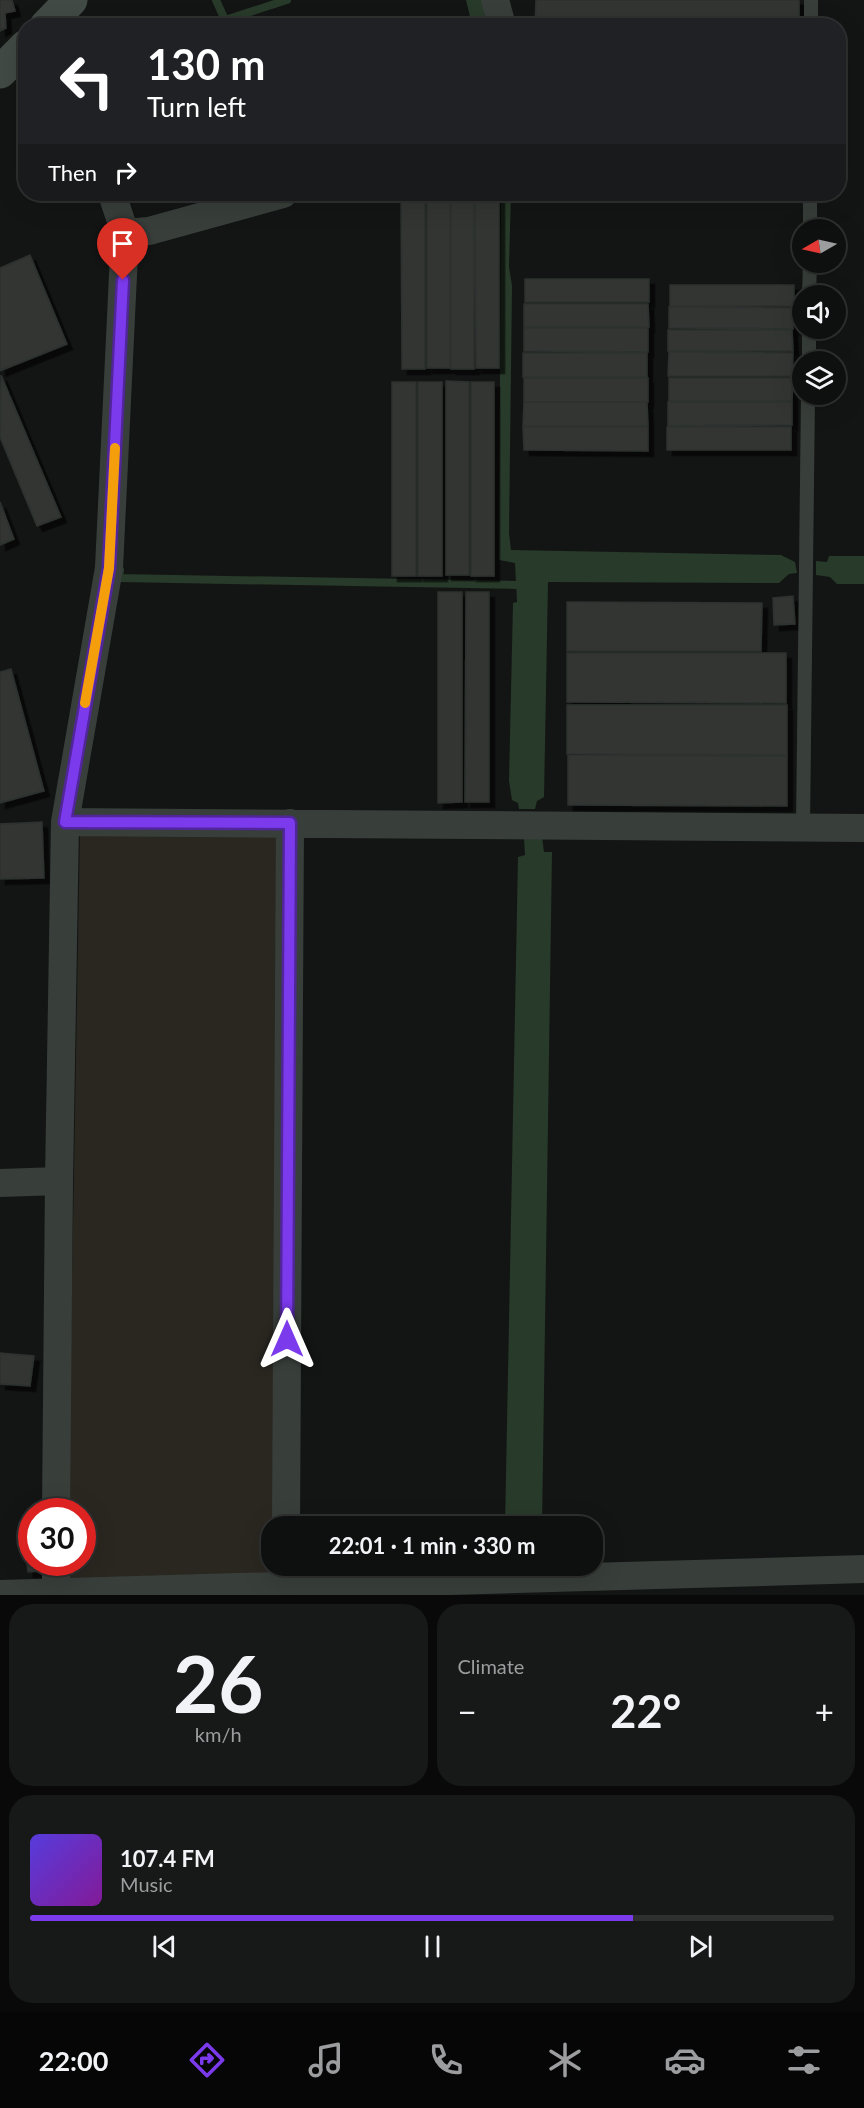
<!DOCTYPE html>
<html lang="en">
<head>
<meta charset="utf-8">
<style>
	body { margin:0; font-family:Lato,sans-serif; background:#171918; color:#f1f3f6; height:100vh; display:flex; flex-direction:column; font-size:22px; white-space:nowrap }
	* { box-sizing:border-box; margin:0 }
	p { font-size:20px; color:#9b9d9e }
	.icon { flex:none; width:33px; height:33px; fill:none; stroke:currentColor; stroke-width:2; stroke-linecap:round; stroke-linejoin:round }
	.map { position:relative; height:1595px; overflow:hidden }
	.side { display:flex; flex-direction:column; gap:9px; padding:9px; background:#080908; flex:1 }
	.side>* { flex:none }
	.hud { position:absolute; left:18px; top:18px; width:828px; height:183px; border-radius:24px; box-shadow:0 6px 24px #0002,0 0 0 2px #2e302f; background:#202124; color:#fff; overflow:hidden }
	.needle { width:39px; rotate:261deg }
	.buttons { position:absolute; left:792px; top:219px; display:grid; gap:12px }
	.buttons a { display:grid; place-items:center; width:54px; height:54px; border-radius:50%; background:#0e100f; box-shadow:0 6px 24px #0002,0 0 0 2px #2e302f; font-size:30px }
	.speed { position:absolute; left:18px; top:1498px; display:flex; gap:12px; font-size:30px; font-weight:700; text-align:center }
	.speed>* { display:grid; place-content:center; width:78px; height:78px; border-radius:50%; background:#0e100f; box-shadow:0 6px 24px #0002,0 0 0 2px #2e302f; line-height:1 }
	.speed .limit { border:9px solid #d22; background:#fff; color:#111 }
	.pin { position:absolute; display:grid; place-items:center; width:51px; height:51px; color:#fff; margin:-62px -26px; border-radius:50% 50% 50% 0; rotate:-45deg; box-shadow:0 0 6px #0007 }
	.pin .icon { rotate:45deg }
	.me { position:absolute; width:66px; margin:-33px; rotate:0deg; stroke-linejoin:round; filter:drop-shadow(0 0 4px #0008) }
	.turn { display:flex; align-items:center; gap:21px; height:126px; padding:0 30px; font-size:27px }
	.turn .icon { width:78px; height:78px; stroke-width:2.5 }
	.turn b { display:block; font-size:42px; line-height:51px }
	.then { display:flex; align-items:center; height:57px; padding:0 30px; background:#0003; gap:12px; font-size:22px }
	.big { font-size:45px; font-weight:700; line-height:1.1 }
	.side .tile { flex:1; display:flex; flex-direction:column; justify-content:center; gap:9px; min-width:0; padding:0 21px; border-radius:24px; background:#171918 }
	.side .dial { align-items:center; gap:0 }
	.dial b { font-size:78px; line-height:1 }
	.song { display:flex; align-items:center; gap:18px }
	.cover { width:72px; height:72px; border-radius:9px; background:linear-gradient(135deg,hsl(250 70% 55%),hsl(290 70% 35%)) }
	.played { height:6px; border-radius:3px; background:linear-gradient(90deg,#7c3aed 75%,#2e302f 75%) }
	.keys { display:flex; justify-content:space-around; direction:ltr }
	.heat { display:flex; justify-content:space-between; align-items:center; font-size:33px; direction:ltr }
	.side .tiles { flex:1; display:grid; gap:9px; grid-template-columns:1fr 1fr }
	.tile:last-child { grid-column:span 2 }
	.trip { position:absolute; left:261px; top:1516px; width:342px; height:60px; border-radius:24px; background:#0e100f; box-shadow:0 6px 24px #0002,0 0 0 2px #2e302f; font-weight:700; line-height:60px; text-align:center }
	.tabs { display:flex; height:96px; justify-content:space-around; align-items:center; background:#060606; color:#9b9d9e }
	.tabs .icon { width:42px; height:42px }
	.tabs .current { color:#7c3aed }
	.tabs b { font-size:27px; color:#f1f3f6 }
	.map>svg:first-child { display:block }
	.green { fill:#2a2721 }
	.water { fill:#283a29 }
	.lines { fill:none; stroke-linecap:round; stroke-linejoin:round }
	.stream { stroke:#283a29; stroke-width:8 }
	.building { fill:#303432; stroke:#2d312f; stroke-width:1.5; filter:url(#shadow) }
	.lane { stroke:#383f3b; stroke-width:14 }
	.street { stroke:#383f3b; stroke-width:28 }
	.secondary { stroke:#424a45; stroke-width:33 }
	.route-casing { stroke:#51269a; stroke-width:15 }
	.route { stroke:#7c3aed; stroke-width:10 }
	.slow { stroke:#f59e0b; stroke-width:10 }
</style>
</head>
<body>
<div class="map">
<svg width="864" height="1595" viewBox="0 0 864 1595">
	<defs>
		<filter id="shadow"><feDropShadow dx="5.5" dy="5.5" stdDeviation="0" flood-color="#0009"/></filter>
	</defs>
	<rect width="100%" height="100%" fill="#131514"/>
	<path class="green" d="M80,831L282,833L275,1527H272V1566H275V1575L67,1582V1563H82V1512H68Z"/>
	<path class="water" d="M466,0H481L487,25H472Z
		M501,194H511L509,267L512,286L509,533L511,550L781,555L795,562L797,573L789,574L779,583L548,582L544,797L537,801L535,809H519L518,803L512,800L509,781L513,603L517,602L515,563L499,560Z
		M829,556H864V584H837L830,577L816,575V561L827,562Z
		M542,837L544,852H552L542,1527H505L518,857L525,855L524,838Z"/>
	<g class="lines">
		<path class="stream" d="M216,0L225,20L287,0
			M120,570L119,578L519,585"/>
	</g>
	<path class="building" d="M0,0H12L15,11L5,13L6,28L0,31Z
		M536,0H799V26H535Z
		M401,194H425V369H402Z
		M427,194H450V368H427Z
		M451,194H474V369H451Z
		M475,194H499V368H476Z
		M30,255L67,344L0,371V268Z
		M525,279H649V302H525Z
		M670,285H794V306H670Z
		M524,304H648L649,327H524Z
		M669,307L793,308V329L669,328Z
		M524,328H648V352L524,351Z
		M668,330H792L793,351H668Z
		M669,352L793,353L792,376H668Z
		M523,353H647V377H523Z
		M1,375L61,517L37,526L0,437Z
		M524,378H648V402H524Z
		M669,378H793L792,401H669Z
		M446,381L469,382V575H446Z
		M392,382H416V576H392Z
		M418,382H442V576H418Z
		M471,382H494V576H471Z
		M524,402H647L648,426H523Z
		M668,402H792V425L668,426Z
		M523,427H648V451L524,450Z
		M667,427H791V450H667Z
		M0,502L14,539L0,545Z
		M438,592H462V802L438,803Z
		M466,592H489V802H465Z
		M793,596L795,624L774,625L773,598Z
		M567,602L762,603L761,651H567Z
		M567,653H786V703L567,702Z
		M11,669L44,791L0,803V672Z
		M567,705H787V755L567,754Z
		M568,755L787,756V806L568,805Z
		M42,822L44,878L0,879V824Z
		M0,1353L34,1356L30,1386L0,1384Z
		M457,1521H473V1527H457Z
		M32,1531V1563H38L39,1571L28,1572L24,1532Z"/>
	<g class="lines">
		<path class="lane" d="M811,26V0
			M810,230V194
			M809,296L810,262
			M809,362V328
			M803,827L808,394"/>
		<path class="street" d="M495,0L502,26
			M125,233L149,231L283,194
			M65,822L864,828
			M0,1183L59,1181
			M56,1512L59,1181L65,822L109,568L125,233L112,194
			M286,1527L290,823
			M0,1594L864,1569
			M56,1595V1563"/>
		<path class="secondary" d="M46,26L71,0
			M0,72L26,46"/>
	</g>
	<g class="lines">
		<defs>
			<path id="route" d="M123,280L109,568L65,822L290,823L287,1339"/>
		</defs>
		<use href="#route" class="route-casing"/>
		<use href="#route" class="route"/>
		<path class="slow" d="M85,703L109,568L115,448"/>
	</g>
</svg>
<div class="buttons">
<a><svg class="needle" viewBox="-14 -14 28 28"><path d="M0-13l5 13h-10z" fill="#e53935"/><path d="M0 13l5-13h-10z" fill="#9b9d9e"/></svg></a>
<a><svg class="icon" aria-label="sound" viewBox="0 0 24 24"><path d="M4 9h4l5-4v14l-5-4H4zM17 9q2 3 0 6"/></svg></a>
<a><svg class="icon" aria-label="layers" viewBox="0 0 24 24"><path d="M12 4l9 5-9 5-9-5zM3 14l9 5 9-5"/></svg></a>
</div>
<div class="speed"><div class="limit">30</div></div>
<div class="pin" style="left:123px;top:280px;background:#d93025"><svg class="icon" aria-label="arrive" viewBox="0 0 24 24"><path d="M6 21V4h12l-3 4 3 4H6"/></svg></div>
<svg class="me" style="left:287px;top:1339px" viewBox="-20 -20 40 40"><path d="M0-17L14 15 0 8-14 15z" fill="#7c3aed" stroke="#fff" stroke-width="4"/></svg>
<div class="trip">22:01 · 1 min · 330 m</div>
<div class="hud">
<div class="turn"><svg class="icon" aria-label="left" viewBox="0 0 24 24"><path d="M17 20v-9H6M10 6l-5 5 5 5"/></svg><div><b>130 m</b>Turn left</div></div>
<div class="then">Then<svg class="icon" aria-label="right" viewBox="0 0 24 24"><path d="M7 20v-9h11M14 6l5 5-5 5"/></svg></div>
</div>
</div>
<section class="side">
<div class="tiles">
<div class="tile dial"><b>26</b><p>km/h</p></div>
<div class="tile"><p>Climate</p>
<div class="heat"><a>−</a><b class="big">22°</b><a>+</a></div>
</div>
<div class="tile">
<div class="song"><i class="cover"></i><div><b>107.4 FM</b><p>Music</p></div></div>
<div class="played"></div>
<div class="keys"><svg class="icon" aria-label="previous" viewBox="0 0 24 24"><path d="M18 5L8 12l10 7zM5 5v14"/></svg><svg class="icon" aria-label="pause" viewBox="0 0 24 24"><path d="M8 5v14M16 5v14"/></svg><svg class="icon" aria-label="next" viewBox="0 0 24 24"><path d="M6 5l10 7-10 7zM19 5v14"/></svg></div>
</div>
</div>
</section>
<nav class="tabs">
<b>22:00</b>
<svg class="icon current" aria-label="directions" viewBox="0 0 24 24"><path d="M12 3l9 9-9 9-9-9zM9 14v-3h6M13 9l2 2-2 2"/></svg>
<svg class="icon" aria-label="music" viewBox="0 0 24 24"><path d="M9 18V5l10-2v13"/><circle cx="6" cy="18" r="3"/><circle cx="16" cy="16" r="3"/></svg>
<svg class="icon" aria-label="phone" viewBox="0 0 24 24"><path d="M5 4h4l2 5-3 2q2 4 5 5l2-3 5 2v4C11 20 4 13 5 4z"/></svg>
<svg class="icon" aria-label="climate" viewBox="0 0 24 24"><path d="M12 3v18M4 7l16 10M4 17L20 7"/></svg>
<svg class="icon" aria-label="car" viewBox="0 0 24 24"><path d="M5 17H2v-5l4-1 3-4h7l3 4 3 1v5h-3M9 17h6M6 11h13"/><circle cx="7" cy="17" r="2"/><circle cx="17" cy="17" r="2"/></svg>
<svg class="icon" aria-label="filters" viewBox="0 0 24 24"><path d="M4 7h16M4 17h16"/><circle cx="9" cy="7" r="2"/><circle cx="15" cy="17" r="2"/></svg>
</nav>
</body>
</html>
